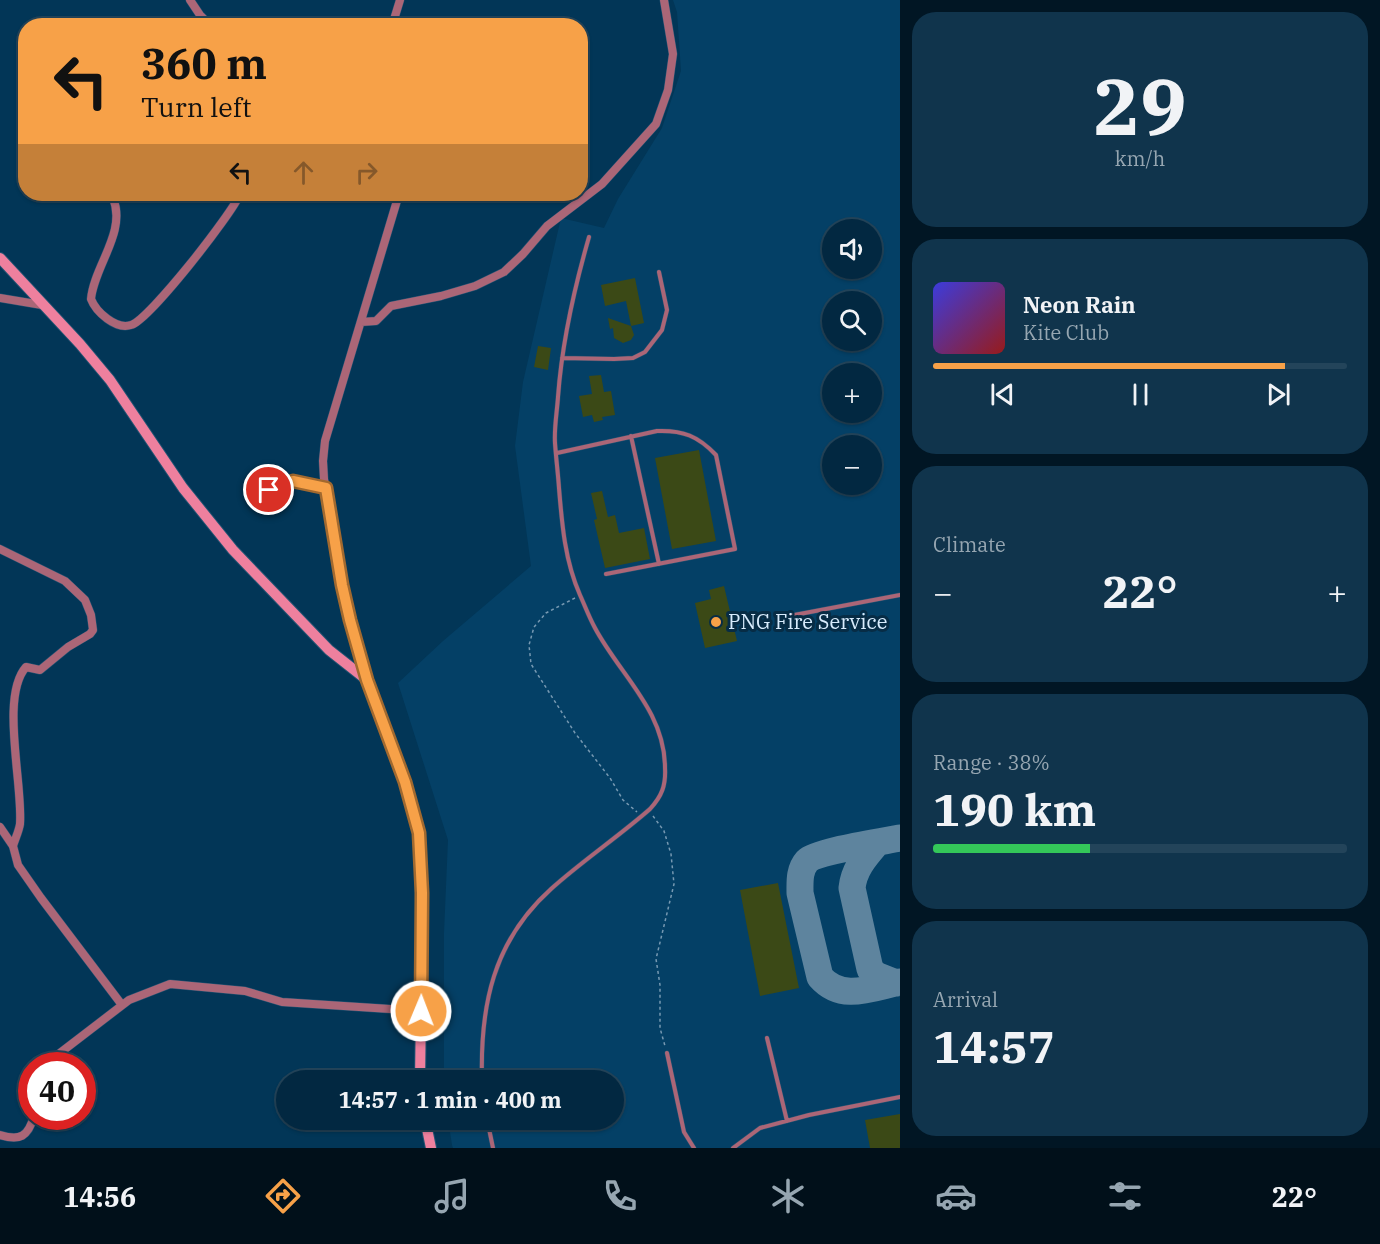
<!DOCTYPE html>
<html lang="en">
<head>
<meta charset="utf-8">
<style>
	body { margin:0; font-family:"IBM Plex Serif",serif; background:#10344c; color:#f1f3f6; height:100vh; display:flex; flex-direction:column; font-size:22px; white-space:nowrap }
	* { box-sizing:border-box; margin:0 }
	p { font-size:20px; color:#96a6b1 }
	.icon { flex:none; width:33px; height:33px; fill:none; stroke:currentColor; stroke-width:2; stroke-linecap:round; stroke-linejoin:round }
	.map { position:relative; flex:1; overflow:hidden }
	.sheet { display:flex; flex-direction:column; gap:12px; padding:12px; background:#011624; width:480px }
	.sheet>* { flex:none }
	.top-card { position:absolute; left:18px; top:18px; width:570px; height:183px; border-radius:24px; box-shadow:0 2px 4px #0004,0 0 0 2px #23445a; background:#f7a148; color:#111; overflow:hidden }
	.buttons { position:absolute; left:822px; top:219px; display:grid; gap:12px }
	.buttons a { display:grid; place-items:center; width:60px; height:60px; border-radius:50%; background:#022841; box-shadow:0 2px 4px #0004,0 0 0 2px #23445a; font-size:30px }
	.speed { position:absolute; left:18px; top:1052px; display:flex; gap:12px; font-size:30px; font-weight:700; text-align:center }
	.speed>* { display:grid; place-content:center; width:78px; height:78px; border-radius:50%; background:#022841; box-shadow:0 2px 4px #0004,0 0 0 2px #23445a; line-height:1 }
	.speed .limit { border:9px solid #d22; background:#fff; color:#111 }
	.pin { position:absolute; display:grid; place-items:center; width:51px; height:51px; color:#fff; margin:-26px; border:3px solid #fff; border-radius:50%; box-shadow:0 2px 6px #0007 }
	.me { position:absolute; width:66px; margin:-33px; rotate:1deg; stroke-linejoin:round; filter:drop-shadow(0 0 4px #0008) }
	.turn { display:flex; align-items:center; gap:21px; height:126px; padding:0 24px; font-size:27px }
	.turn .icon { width:78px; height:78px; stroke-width:2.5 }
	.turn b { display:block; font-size:42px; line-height:51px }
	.lanes { display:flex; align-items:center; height:57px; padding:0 24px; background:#0003; justify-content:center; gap:30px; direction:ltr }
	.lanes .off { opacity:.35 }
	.big { font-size:45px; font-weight:800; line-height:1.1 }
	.sheet .card { flex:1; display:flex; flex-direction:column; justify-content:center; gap:9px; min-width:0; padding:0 21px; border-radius:24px; background:#10344c }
	.sheet .dial { align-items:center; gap:0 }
	.dial b { font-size:78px; line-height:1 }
	.song { display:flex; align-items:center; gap:18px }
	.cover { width:72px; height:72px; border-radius:9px; background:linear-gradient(135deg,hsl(240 70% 55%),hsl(0 70% 35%)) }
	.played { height:6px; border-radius:3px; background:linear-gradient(90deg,#f7a148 85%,#23445a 85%) }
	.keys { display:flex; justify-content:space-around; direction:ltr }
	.heat { display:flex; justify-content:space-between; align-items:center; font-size:33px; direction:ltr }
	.charge { height:9px; border-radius:4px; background:linear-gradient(90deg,#34c759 38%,#23445a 0) }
	.trip { position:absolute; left:276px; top:1070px; width:348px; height:60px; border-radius:30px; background:#022841; box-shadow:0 2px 4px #0004,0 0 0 2px #23445a; font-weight:800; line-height:60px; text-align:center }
	.menu { display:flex; height:96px; justify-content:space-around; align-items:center; background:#01101a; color:#96a6b1 }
	.menu .icon { width:42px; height:42px }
	.menu .active { color:#f7a148 }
	.menu b { font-size:27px; color:#f1f3f6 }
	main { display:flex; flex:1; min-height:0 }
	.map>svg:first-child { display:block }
	.built { fill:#044066; fill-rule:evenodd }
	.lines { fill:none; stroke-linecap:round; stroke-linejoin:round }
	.taxiway { stroke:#5e849e; stroke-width:27 }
	.building { fill:#3b4916 }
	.lane-casing { stroke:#245372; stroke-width:5 }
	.street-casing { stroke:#245372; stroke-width:9 }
	.secondary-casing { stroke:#245372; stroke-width:12 }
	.path { stroke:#7799b2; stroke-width:1.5; stroke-dasharray:3 3; stroke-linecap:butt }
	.lane { stroke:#ab6677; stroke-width:4 }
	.street { stroke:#ab6677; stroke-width:8 }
	.secondary { stroke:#ee809e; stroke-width:10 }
	.route-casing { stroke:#a1692f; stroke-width:15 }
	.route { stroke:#f7a148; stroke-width:10 }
	.poi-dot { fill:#f7a148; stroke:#072c45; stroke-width:2 }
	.labels { text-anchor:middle; stroke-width:6; stroke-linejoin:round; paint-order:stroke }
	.poi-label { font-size:20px; fill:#d8ecfd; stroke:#072c45; text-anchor:start }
</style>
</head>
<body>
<main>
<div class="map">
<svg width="900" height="1148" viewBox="0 0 900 1148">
	<rect width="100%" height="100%" fill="#023657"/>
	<path class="built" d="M673,0H900V1148H453L452,1145L448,1119H614V1080H444V933L448,840L398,683L443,641L531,566L515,446L523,382L561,218L604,228L618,199L662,128L681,71L677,12ZM832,230H872V268H832ZM832,302H872V340H832ZM832,374H872V412H832ZM832,446H872V484H832Z"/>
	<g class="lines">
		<path class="taxiway" d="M900,838C882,842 817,851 807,861C799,870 800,882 800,893L820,977C842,1002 871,988 900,982
			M877,843C865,857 854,869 852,888L870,969L876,975L896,983"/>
	</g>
	<path class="building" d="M635,278L644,323L631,326L626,301L605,306L601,285Z
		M608,318L631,326L634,335L631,340L623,343L614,338L613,328L610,329Z
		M538,346L551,348L548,370L534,367Z
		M601,375L604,392L611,391L615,415L602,417L603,420L594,422L592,415L583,417L579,396L592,394L589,376Z
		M699,450L716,541L672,549L655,458Z
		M602,491L608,517L615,515L619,533L644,528L650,559L605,568L594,520L597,519L591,493Z
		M724,586L737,641L705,648L695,603L711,599L709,590Z
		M778,883L799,988L760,996L740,890Z
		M900,1114V1148H870L865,1120Z"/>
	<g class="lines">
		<defs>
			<path id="lane" d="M562,358L614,359L633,358L645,352L662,330L667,310L659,272
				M631,436L659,564
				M557,453L657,431C683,430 698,436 716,455L735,549L606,574
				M269,490L293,481L325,487
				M789,616L900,595
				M767,1038L787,1121
				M667,1053L684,1132L694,1148
				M482,1080C480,1006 493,941 551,889C582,861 618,837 650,809C662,796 666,785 665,768C665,711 620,675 595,628C589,617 585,606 580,595C565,561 562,525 559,488C558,473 556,458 555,443C554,428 557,412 558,397C562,342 574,289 589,237
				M487,1119L493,1148
				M733,1148L760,1128L809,1115L900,1097"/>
			<path id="street" d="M190,0L200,15L211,26
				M392,26L400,0
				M116,194L113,198C127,232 94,266 91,299C96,312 116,330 131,325C149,320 232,214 240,194
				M0,298L42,305
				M361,322L376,321L391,306L441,296L475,286L504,272L523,254L547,226L602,184L656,124L668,90L673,54L664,0
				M0,549L65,581L85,600L91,615L93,630L90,634L68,647L40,670L26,667C0,696 23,784 20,824C19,831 15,839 13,846
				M367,680L342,585L324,479L323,461L325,441L399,194
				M0,827L13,846L18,865L41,898L122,1005
				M51,1065L56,1056L129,1000L170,984L245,991L282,1002L421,1011
				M0,1135C20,1141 28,1137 34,1116"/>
			<path id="secondary" d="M0,258L80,344L110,380L183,488L233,550L329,650L367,680L405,781L419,833L422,937L420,1080
				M425,1119L431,1148"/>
		</defs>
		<use href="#lane" class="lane-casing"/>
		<use href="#street" class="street-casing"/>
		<use href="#secondary" class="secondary-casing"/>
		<path class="path" d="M575,598L546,613L534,627L529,645L531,664L575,733L610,778L623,800L637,812
			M653,816L664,831L671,854L674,884L656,959L660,985V1028L665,1046"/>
		<use href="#lane" class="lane"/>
		<use href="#street" class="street"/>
		<use href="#secondary" class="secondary"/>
	</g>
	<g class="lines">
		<defs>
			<path id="route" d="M269,490L293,481L326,488L342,585L350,620L367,680L405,782L419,833L422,893L421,1011"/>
		</defs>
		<use href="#route" class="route-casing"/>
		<use href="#route" class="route"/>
	</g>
	<circle class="poi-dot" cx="716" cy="622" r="6"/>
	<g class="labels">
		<g class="poi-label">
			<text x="728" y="629">PNG Fire Service</text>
		</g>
	</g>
</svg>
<div class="buttons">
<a><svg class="icon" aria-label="sound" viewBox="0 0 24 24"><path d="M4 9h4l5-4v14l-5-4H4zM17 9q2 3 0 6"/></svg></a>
<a><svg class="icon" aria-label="search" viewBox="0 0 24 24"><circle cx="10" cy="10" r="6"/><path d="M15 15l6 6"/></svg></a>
<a>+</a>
<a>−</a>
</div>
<div class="speed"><div class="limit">40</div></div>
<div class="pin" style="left:269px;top:490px;background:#d93025"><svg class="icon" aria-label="arrive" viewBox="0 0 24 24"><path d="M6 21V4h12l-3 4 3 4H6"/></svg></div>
<svg class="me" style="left:421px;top:1011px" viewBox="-20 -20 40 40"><circle r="17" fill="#f7a148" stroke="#fff" stroke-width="3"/><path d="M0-11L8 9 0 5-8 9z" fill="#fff"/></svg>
<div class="trip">14:57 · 1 min · 400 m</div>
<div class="top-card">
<div class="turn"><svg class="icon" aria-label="left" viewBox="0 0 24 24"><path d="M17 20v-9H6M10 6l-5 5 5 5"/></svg><div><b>360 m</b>Turn left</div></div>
<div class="lanes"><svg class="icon" aria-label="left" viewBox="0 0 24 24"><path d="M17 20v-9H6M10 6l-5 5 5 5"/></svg><svg class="icon off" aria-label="ahead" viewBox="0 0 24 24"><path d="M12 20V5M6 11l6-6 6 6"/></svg><svg class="icon off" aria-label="right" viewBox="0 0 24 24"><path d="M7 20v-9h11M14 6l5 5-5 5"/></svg></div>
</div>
</div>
<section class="sheet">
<div class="card dial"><b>29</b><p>km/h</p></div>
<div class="card">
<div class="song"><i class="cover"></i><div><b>Neon Rain</b><p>Kite Club</p></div></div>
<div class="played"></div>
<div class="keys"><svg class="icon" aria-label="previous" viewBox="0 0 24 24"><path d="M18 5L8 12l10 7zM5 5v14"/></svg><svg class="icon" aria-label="pause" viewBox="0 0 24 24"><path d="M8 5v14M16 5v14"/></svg><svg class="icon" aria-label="next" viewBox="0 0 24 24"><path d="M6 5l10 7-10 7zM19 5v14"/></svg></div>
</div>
<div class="card"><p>Climate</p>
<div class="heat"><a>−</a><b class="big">22°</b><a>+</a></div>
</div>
<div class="card"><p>Range · 38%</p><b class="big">190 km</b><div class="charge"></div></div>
<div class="card"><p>Arrival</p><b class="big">14:57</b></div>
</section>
</main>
<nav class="menu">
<b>14:56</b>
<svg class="icon active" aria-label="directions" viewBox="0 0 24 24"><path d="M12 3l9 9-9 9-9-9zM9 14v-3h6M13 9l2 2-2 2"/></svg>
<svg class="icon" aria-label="music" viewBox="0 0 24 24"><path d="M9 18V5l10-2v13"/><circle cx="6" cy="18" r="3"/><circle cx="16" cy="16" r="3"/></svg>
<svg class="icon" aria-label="phone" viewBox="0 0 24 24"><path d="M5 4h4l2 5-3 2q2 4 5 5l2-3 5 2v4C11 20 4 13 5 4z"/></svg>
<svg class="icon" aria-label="climate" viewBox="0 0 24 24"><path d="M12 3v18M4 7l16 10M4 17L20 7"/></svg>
<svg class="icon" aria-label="car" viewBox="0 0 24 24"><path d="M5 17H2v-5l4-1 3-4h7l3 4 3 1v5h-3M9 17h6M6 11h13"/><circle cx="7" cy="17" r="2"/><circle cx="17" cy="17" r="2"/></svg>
<svg class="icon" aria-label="filters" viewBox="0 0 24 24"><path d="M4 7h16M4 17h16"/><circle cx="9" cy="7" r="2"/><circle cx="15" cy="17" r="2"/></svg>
<b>22°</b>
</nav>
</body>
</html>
